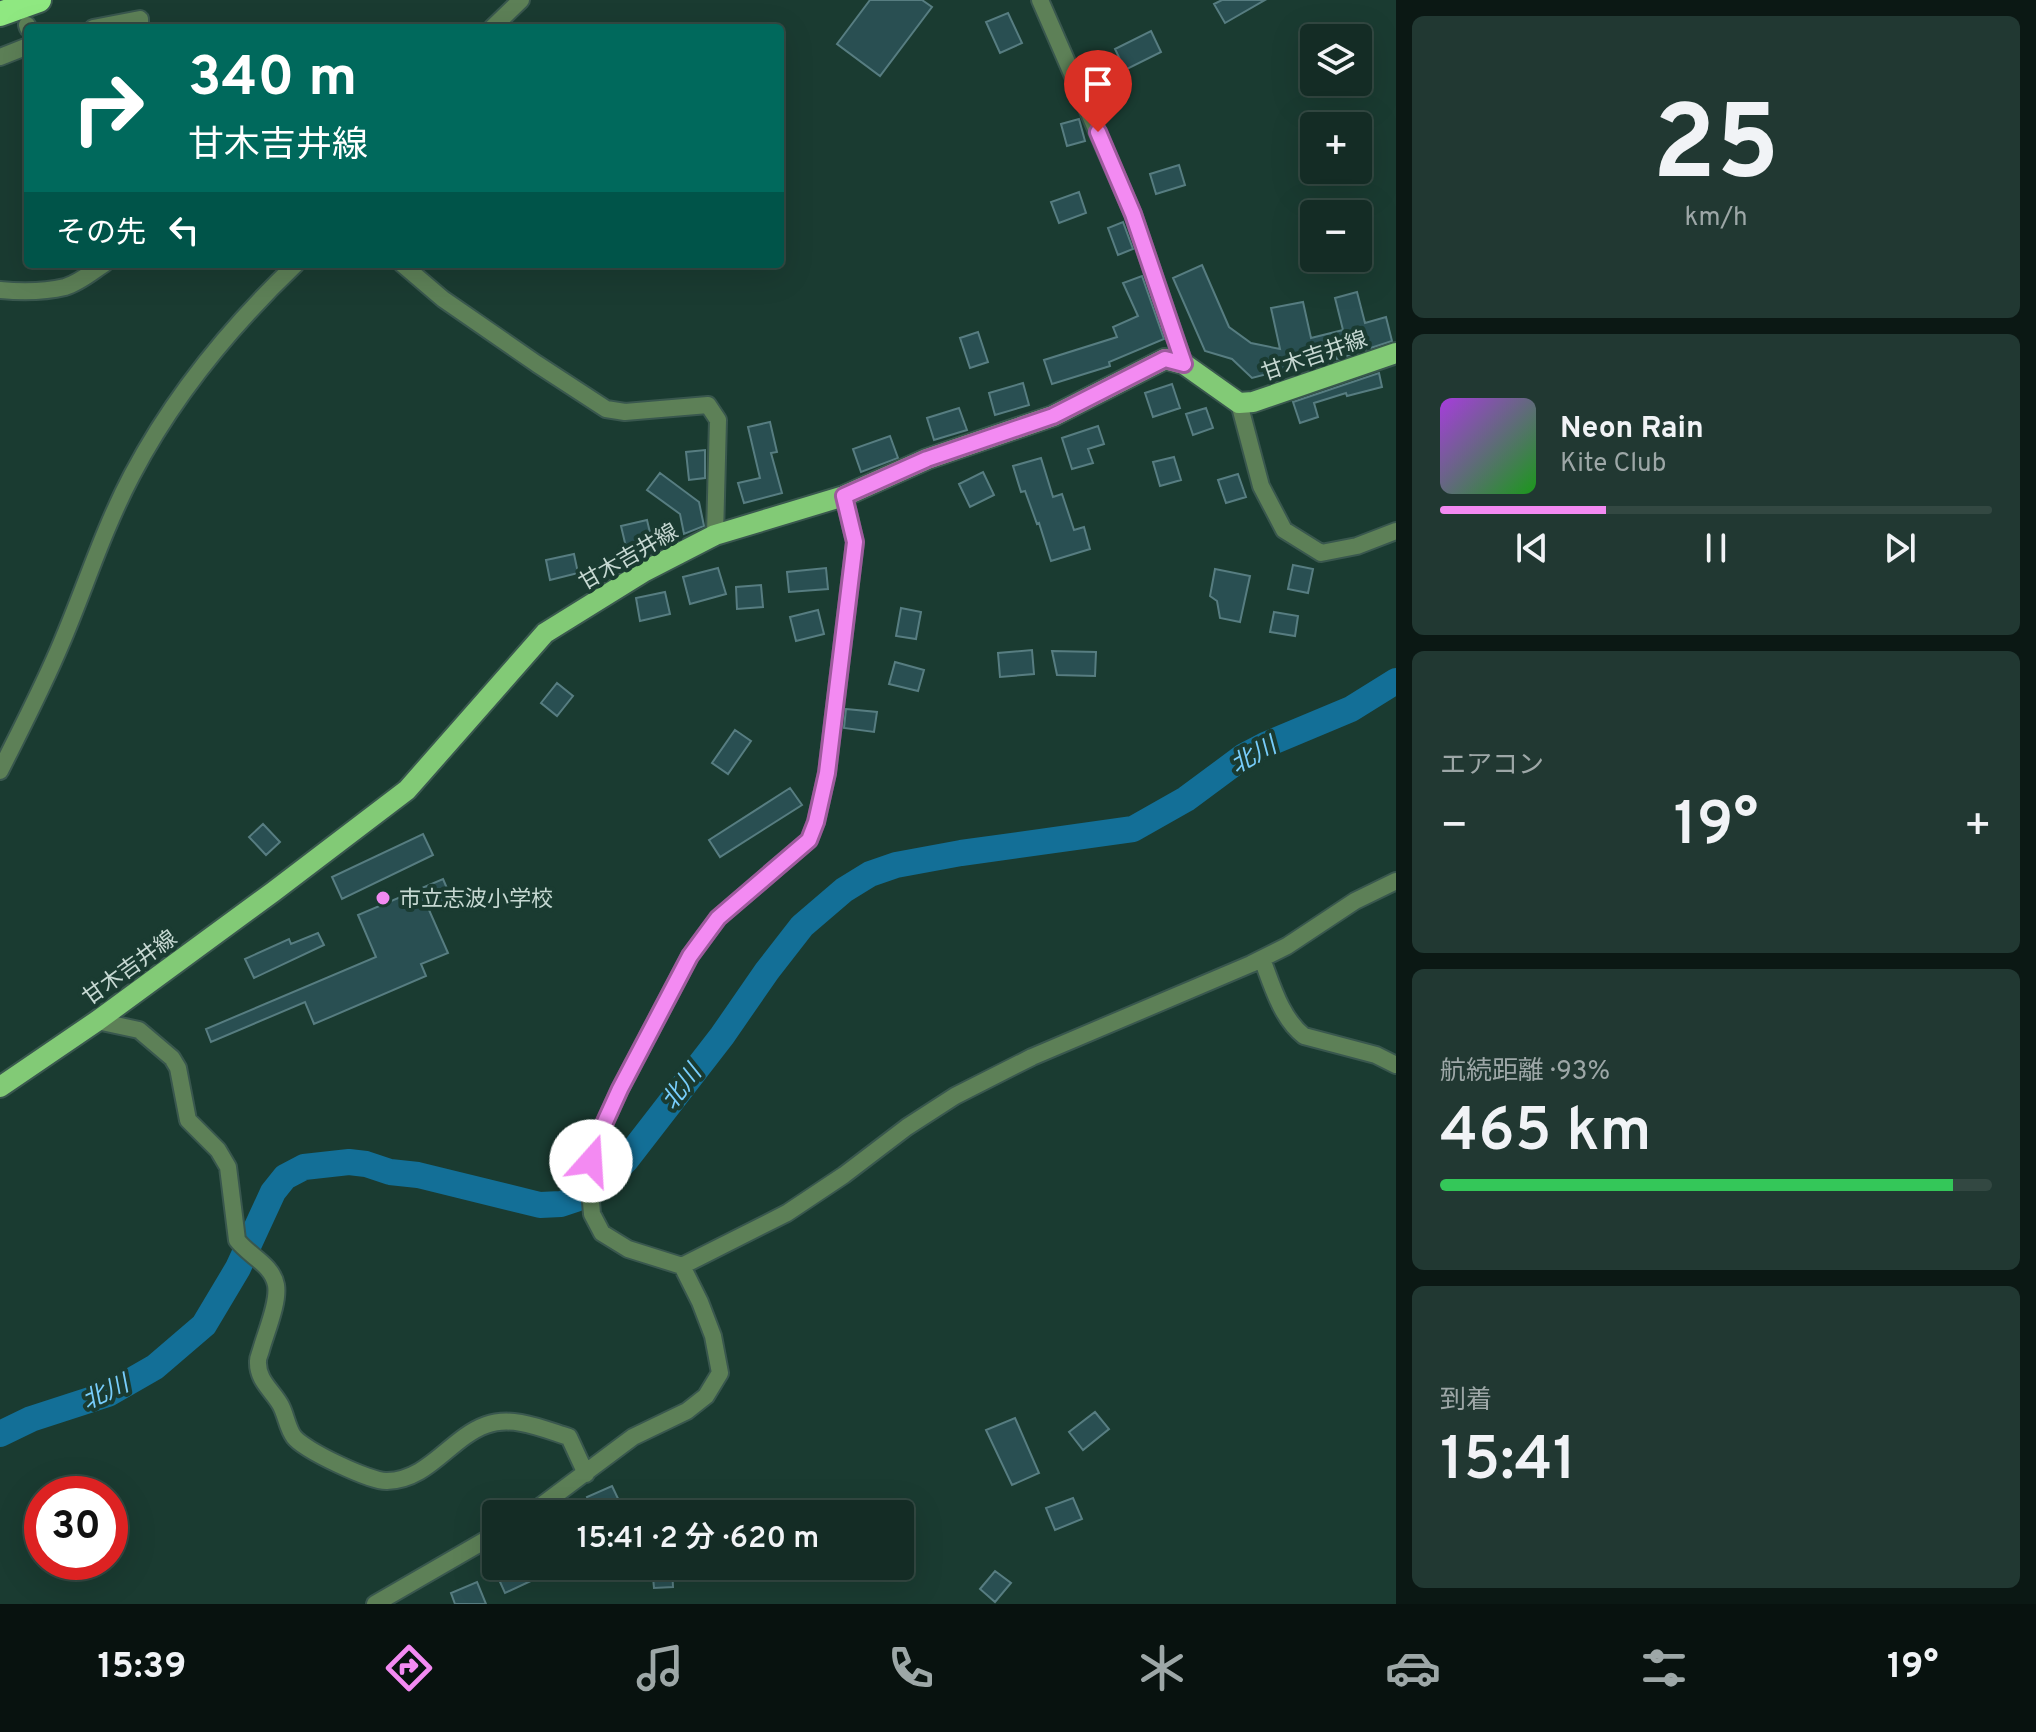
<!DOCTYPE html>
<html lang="ja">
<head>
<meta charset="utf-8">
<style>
	body { margin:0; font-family:Overpass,"Noto Sans JP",sans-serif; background:#213832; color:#f1f3f6; height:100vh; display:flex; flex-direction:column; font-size:30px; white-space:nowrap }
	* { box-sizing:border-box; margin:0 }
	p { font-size:26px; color:#9da7a7 }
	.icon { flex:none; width:44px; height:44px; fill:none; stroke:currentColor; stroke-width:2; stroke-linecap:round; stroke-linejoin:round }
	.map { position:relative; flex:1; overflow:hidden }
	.side { display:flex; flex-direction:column; gap:16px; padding:16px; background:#0b1814; width:640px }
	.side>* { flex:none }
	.top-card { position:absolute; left:24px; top:24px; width:760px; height:244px; border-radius:8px; box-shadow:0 8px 32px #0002,0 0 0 2px #334842; background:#00695c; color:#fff; overflow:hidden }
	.fabs { position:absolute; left:1300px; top:24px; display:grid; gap:16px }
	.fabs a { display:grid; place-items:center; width:72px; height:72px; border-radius:8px; background:#142c25; box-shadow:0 8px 32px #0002,0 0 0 2px #334842; font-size:40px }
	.speed { position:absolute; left:24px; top:1476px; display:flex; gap:16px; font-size:40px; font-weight:700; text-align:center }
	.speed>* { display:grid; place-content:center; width:104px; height:104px; border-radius:50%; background:#142c25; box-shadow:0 8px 32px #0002,0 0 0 2px #334842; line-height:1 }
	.speed .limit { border:12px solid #d22; background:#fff; color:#111 }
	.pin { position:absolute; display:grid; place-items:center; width:68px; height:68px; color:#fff; margin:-82px -34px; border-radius:50% 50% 50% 0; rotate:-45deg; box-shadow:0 0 8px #0007 }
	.pin .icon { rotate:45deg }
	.me { position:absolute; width:88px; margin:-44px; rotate:19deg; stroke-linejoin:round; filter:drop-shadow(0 0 6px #0008) }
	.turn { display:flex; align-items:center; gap:28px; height:168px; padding:0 32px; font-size:36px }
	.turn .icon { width:104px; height:104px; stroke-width:2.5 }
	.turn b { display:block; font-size:56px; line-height:68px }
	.then { display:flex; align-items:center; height:76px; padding:0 32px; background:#0003; gap:16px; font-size:30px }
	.big { font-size:60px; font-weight:600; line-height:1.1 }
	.side .tile { flex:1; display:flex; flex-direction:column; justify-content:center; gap:12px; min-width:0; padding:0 28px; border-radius:12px; background:#213832 }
	.side .dial { align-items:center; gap:0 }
	.dial b { font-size:104px; line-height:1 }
	.song { display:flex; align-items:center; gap:24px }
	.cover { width:96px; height:96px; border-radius:12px; background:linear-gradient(135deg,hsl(280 70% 55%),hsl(120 70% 35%)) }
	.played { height:8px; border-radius:4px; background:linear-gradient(90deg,#f38af2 30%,#334842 30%) }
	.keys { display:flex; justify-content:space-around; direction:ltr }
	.heat { display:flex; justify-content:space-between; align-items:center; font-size:44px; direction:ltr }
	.charge { height:12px; border-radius:6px; background:linear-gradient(90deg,#34c759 93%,#334842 0) }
	.trip { position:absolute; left:482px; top:1500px; width:432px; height:80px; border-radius:8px; background:#142c25; box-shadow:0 8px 32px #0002,0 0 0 2px #334842; font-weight:600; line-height:80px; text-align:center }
	.menu { display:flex; height:128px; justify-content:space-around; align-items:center; background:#08120f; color:#9da7a7 }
	.menu .icon { width:56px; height:56px }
	.menu .on { color:#f38af2 }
	.menu b { font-size:36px; color:#f1f3f6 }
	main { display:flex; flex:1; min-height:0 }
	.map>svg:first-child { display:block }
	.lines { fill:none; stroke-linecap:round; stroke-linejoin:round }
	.river { stroke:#136f97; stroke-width:26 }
	.building { fill:#294f52; stroke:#577d81; stroke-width:2 }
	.minor-casing { stroke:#39574e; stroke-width:20 }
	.major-casing { stroke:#39574e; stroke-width:24 }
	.highway-casing { stroke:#39574e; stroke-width:28 }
	.minor { stroke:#5d8057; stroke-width:16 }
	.major { stroke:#82ca76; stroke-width:20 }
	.highway { stroke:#8fe881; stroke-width:24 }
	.route-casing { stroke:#9e5a9d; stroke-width:20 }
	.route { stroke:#f38af2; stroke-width:14 }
	.poi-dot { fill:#f38af2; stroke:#1a3b31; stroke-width:3 }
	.labels { text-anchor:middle; stroke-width:8; stroke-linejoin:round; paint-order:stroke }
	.street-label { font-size:22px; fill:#c6d8d2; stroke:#1a3b31 }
	.poi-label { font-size:22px; fill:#c6d8d2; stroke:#1a3b31; text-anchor:start }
	.water-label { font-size:24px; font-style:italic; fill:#78cdfb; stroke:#1a3b31 }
</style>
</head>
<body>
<main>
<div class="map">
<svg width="1396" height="1604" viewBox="0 0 1396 1604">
	<rect width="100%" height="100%" fill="#1a3b31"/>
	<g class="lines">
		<path class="river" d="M0,1434L31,1419L108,1394L155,1367L204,1325L238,1268L273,1192L285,1177L304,1167L349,1162L366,1164L390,1172L418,1175L540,1205L561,1204L576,1199L602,1184L626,1160L722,1036L767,971L802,926L844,890L870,874L896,865L961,853L1133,829L1186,799L1244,756L1265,745L1351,709L1396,681"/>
	</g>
	<path class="building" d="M870,0H922L932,7L880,76L837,44Z
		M1222,0H1265L1225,23L1214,4Z
		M1008,13L1022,43L1000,53L986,22Z
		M1151,31L1161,52L1125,70L1115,49Z
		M1079,119L1085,141L1067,146L1061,124Z
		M1179,165L1185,185L1156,194L1150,174Z
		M1079,192L1086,213L1059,223L1051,202Z
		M1123,222L1133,249L1118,255L1108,228Z
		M1202,265L1229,327L1251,343L1280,349L1271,308L1303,302L1311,338L1343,330L1335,298L1357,292L1365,323L1386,317L1392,341L1337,359L1336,356L1252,378L1232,359L1205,351L1173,278Z
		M1142,276L1164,339L1109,362L1110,366L1052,384L1044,360L1117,337L1113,327L1138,316L1123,283Z
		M978,332L988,362L970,368L960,338Z
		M1379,373L1382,387L1347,396L1346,393L1314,403L1318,417L1300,423L1293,402Z
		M1023,383L1029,405L995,415L989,393Z
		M1172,384L1180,408L1153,417L1145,393Z
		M959,408L967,430L934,440L927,418Z
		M1206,408L1213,428L1193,435L1186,414Z
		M770,422L777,452L771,453L782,493L744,503L738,483L760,478L748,427Z
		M1098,426L1104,444L1088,449L1093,463L1072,469L1062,438Z
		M890,436L898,458L861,472L853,449Z
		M705,450V478L689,480L686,452Z
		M1174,457L1181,480L1160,486L1153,462Z
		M1041,458L1053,497L1062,494L1074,530L1084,527L1090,549L1051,561L1039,523L1037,524L1025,491L1021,492L1013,466Z
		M983,472L994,495L970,507L959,484Z
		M660,473L699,502L704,526L684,534L680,514L647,490Z
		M1238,474L1246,497L1226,503L1218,480Z
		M647,520L652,541L626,547L621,526Z
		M574,554L578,573L550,580L546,560Z
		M1293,565L1313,569L1308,593L1288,589Z
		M718,568L726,594L690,604L683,577Z
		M826,568L828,589L789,592L787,572Z
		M1215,569L1250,576L1240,622L1220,618L1217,601L1210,596Z
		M761,585L763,607L737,609L736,587Z
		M665,592L670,614L640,621L636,598Z
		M901,608L921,612L916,639L896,636Z
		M818,610L824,634L796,641L790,617Z
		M1274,612L1298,616L1295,636L1270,632Z
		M1032,650L1034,674L1000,677L998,653Z
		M1052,651L1096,652L1095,676L1057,675Z
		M895,662L924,670L918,691L889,684Z
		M557,683L573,696L557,716L541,703Z
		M846,709L877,712L874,732L844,728Z
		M735,730L751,741L728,774L712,763Z
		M790,788L802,805L720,857L709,840Z
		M263,824L280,842L266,855L249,837Z
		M423,834L433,855L342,899L332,877Z
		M443,879L452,900L429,910L448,953L421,964L426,976L314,1024L305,1002L211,1042L206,1029L376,957L358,915Z
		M318,933L324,945L254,978L245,959L289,939L291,944Z
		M1095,1412L1109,1429L1083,1450L1069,1432Z
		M1015,1418L1039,1473L1012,1485L986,1430Z
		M612,1486L622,1507L607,1514H595L587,1497Z
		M1073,1498L1082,1519L1055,1530L1046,1508Z
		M510,1566H526L533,1580L505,1593L496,1573Z
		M652,1566H672L673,1587L654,1588Z
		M995,1571L1011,1583L995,1602L980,1589Z
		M477,1582L486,1604H455L451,1593Z"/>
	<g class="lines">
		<defs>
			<path id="minor" d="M1040,0L1133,214L1184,364
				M27,25L28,28
				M93,28L140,19V28
				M492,28L521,0
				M0,57L28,46
				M402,264L443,299L537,364L606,409L625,412L708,405L718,420L715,535
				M0,290C21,292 44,292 65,287C79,283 92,272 104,264
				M1239,403L1261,486L1284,530L1321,553L1357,546L1396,531
				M844,496L855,542L827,773L816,822L809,840L718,918L690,956L620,1089L594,1146L589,1177L592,1214L602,1233L628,1249L682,1266L787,1213L844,1175L907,1127L955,1096L1032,1057L1251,964L1287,946L1355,901L1396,881
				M0,771C21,729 43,687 61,644C85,588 103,530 132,475C174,395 231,326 296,264
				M1262,959C1272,985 1281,1018 1304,1036L1376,1055L1396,1065
				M97,1021L139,1030L172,1058L178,1068L188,1120L218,1150L228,1167L237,1240C249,1256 272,1264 276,1285C279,1302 266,1332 261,1350C260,1354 258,1357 258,1361C257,1380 272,1390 280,1404C286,1414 287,1428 294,1437C304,1450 371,1482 387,1481C429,1480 450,1438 486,1425C513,1415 543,1429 569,1437L586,1474
				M530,1514L633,1437L687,1411L706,1396L720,1373L713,1336L700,1302L682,1266
				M375,1604L496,1534"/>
			<path id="major" d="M0,1087L97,1021L273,892L407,790L545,633L645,571L715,535L844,496L927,459L1053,416L1165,359L1184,364L1239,403L1253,402L1396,353"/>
			<path id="highway" d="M0,14L39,0"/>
		</defs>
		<use href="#minor" class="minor-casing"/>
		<use href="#major" class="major-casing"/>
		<use href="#highway" class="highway-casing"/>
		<use href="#minor" class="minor"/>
		<use href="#major" class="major"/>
		<use href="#highway" class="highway"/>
	</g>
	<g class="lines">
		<defs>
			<path id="route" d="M591,1161L594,1146L620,1089L690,956L718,918L809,840L816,822L827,773L855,542L844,496L927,459L1053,416L1165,359L1184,364L1133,214L1098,132"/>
		</defs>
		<use href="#route" class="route-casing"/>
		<use href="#route" class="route"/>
	</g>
	<circle class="poi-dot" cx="383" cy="898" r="8"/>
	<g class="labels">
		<g class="street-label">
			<text transform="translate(1314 355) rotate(-19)" y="8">甘木吉井線</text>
			<text transform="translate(628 556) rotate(-30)" y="8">甘木吉井線</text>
			<text transform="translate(129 967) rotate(-36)" y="8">甘木吉井線</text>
		</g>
		<g class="poi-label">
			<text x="399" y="906">市立志波小学校</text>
		</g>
		<g class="water-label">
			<text transform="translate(1253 755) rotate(-29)" y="8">北川</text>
			<text transform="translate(681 1087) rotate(-53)" y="8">北川</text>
			<text transform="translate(105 1392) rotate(-25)" y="8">北川</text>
		</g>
	</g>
</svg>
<div class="fabs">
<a><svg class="icon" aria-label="layers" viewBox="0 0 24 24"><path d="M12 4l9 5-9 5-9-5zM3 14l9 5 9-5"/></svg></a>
<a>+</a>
<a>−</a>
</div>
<div class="speed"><div class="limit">30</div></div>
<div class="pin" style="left:1098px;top:132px;background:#d93025"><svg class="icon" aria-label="arrive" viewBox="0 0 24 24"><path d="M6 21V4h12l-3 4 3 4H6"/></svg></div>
<svg class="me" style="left:591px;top:1161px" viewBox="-20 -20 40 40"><circle r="19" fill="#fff"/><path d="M0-13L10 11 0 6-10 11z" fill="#f38af2"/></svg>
<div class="trip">15:41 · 2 分 · 620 m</div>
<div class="top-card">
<div class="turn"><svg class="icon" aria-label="right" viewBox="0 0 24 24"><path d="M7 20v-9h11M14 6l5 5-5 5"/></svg><div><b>340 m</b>甘木吉井線</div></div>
<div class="then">その先<svg class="icon" aria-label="left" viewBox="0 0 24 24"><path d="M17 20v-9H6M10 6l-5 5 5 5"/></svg></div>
</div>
</div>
<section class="side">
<div class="tile dial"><b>25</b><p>km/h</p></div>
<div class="tile">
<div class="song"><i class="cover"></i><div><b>Neon Rain</b><p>Kite Club</p></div></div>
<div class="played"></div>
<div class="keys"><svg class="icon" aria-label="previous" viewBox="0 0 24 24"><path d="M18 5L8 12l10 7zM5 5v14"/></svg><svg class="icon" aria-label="pause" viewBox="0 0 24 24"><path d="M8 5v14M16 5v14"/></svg><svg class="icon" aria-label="next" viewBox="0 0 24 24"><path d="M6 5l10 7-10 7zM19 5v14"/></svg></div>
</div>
<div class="tile"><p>エアコン</p>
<div class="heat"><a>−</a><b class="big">19°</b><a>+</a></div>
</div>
<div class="tile"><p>航続距離 · 93%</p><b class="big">465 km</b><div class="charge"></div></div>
<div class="tile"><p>到着</p><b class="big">15:41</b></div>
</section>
</main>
<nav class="menu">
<b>15:39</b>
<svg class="icon on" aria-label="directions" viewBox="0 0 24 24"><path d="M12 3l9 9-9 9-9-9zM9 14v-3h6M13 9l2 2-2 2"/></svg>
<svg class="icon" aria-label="music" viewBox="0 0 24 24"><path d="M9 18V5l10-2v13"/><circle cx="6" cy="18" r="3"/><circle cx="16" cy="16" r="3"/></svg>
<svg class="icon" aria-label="phone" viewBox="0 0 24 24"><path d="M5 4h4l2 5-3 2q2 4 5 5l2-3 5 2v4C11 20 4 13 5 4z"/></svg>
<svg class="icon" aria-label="climate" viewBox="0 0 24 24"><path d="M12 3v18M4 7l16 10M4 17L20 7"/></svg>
<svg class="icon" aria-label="car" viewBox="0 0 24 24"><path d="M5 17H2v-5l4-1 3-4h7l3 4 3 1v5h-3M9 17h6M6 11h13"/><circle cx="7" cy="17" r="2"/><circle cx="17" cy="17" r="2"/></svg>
<svg class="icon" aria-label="filters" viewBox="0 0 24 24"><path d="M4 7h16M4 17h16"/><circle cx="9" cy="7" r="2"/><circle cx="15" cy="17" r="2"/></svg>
<b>19°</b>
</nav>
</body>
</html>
